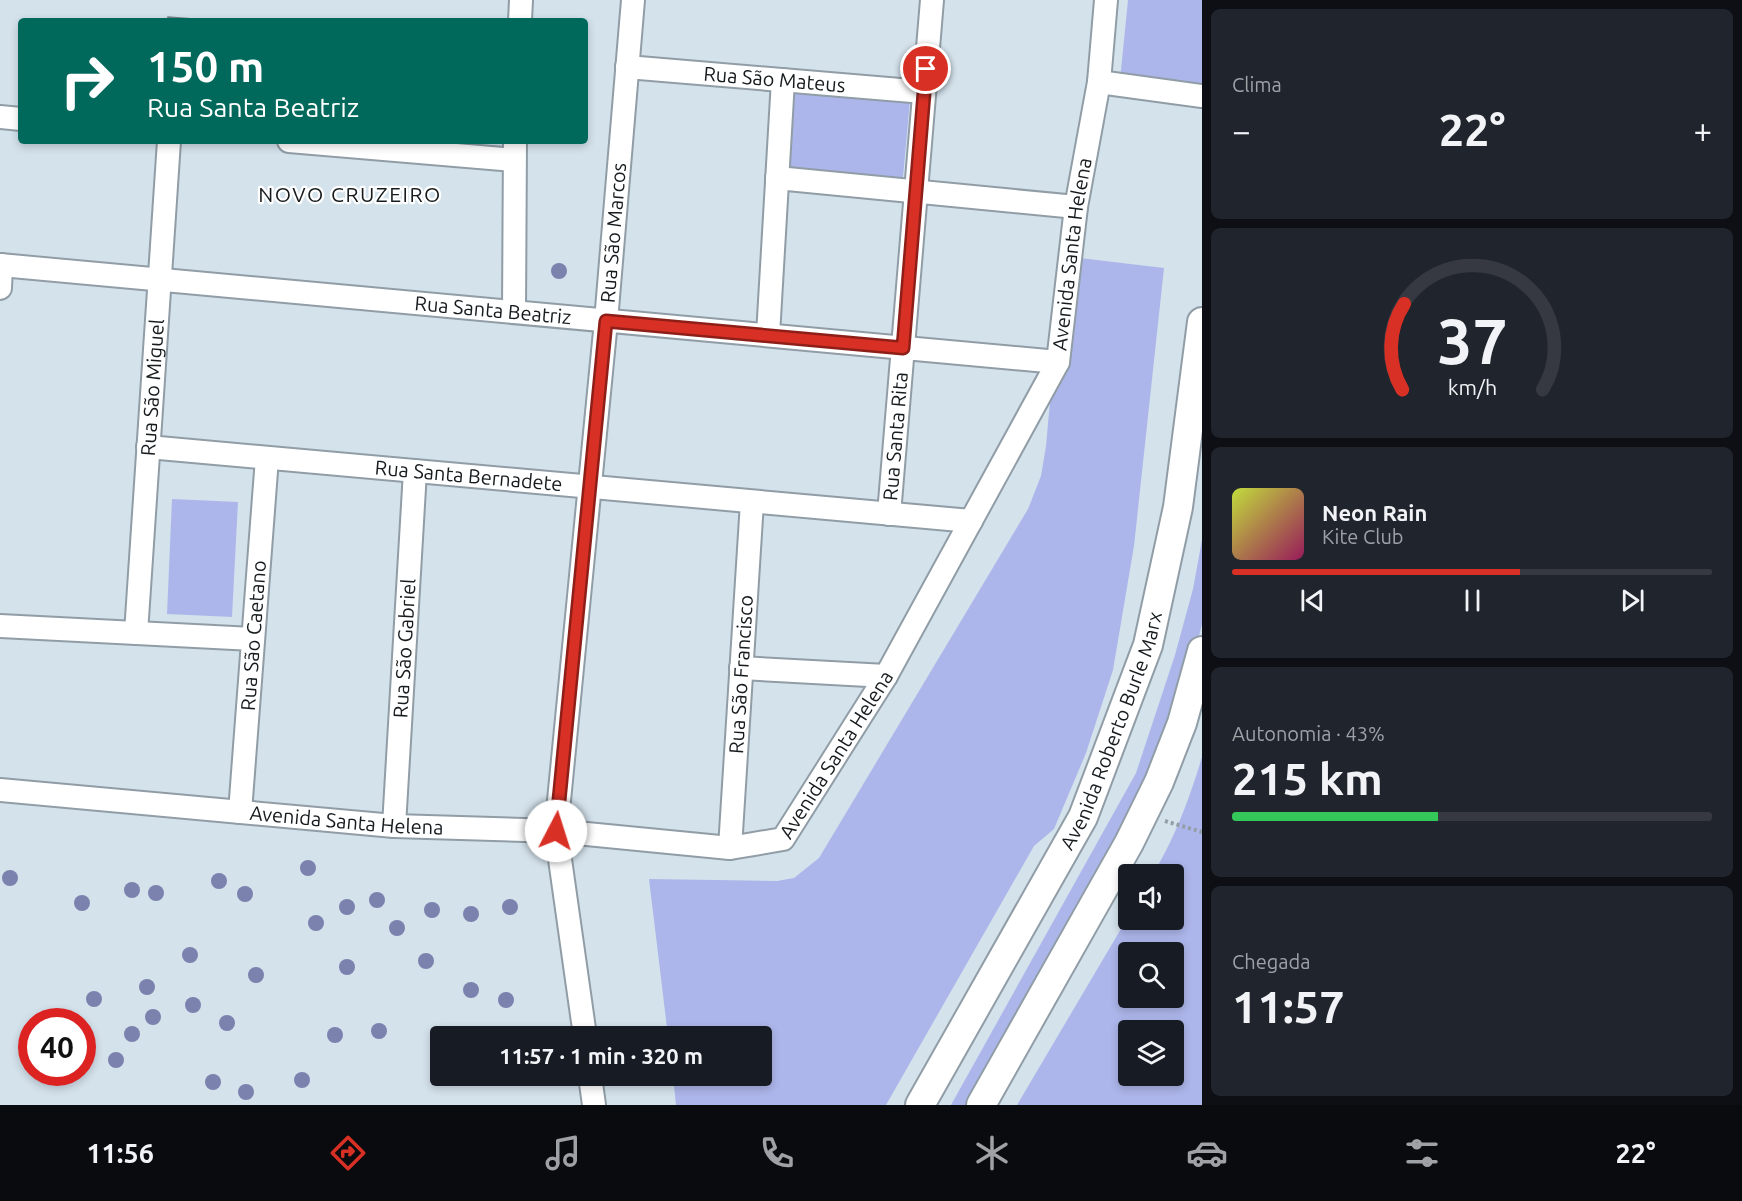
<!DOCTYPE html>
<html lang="pt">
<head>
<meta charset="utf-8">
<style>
	body { margin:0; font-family:Ubuntu,sans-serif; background:#20242c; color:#f1f3f6; height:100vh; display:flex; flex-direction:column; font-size:22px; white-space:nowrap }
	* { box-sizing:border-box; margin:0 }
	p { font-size:20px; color:#9ea1a6 }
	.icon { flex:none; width:33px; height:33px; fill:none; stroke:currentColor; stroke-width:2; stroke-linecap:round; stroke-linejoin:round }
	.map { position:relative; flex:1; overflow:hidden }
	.sheet { display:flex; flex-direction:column; gap:9px; padding:9px; background:#0d0f14; width:540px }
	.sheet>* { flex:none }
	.hud { position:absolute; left:18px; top:18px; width:570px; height:126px; border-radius:6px; box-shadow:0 3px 9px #0003; background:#00695c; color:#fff; overflow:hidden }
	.controls { position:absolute; left:1118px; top:864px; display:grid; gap:12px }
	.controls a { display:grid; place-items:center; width:66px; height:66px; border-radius:6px; background:#171b24; box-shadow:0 3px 9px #0003; font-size:30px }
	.speed { position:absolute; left:18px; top:1008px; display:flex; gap:12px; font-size:30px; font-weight:700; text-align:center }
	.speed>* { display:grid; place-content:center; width:78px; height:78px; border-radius:50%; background:#171b24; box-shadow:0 3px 9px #0003; line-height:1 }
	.speed .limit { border:9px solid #d22; background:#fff; color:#111 }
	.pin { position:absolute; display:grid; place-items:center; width:51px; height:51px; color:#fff; margin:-26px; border:3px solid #fff; border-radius:50%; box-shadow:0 2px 6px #0007 }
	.me { position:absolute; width:66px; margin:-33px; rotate:5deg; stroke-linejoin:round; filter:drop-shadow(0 0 4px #0008) }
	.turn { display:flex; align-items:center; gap:21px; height:126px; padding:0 30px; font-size:27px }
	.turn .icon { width:78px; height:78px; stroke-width:2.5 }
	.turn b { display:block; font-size:42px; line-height:51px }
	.big { font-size:45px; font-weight:700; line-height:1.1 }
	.sheet .card { flex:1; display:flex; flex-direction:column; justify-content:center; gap:9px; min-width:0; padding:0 21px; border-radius:9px; background:#20242c }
	.sheet .dial { align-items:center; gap:0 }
	.dial svg { height:156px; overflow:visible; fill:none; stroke:#363941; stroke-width:7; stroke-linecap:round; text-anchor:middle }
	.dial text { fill:#f1f3f6; stroke:none }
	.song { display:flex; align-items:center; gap:18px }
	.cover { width:72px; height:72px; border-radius:9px; background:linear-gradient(135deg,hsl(70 70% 55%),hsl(330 70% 35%)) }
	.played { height:6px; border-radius:3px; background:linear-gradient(90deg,#d93025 60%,#363941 60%) }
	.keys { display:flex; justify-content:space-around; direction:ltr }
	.heat { display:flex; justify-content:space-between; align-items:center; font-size:33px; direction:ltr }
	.charge { height:9px; border-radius:4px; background:linear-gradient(90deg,#34c759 43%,#363941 0) }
	.trip { position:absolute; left:430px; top:1026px; width:342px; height:60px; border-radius:6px; background:#171b24; box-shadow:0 3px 9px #0003; font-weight:700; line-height:60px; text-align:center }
	.dock { display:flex; height:96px; justify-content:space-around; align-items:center; background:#090b0e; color:#9ea1a6 }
	.dock .icon { width:42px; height:42px }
	.dock .current { color:#d93025 }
	.dock b { font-size:27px; color:#f1f3f6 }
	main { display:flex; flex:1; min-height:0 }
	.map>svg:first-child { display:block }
	.green { fill:#adb6ea; fill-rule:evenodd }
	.building { fill:#acbdc3; stroke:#738388; stroke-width:1.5 }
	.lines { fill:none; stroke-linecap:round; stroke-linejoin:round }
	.minor-casing { stroke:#909da6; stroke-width:26 }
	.major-casing { stroke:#909da6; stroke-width:32 }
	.path { stroke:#939ea6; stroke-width:4; stroke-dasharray:3 3; stroke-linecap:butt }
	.minor { stroke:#fff; stroke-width:22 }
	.major { stroke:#fff; stroke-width:28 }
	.tree { fill:#7a82ad }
	.route-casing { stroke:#8d1f18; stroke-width:15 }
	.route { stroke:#d93025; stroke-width:10 }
	.labels { text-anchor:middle; stroke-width:4.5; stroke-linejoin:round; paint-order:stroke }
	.street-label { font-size:20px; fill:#161b1e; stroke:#fff }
	.neighbourhood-label { font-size:21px; letter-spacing:1.5px; fill:#161b1e; stroke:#fff }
</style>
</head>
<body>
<main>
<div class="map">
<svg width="1202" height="1105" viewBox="0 0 1202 1105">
	<rect width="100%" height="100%" fill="#d4e2ec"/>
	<path class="green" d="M1128,0H1202V89L1120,80Z
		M791,89L910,100L902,188L783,177Z
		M1063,256L1164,268L1134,546L1113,670L1086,753L1054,829L1034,846L886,1105H676L673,1076H762V1036H668L649,879L777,881L794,878L819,858L1028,509L1041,476L1046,446Z
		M172,499L238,502L232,617L167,614Z
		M1202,540V624L1194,656L1149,778L971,1105H951L1136,773L1175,655L1193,589Z
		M1202,757V1105H1017L1128,917V920H1173V874H1153C1175,838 1190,797 1202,757ZM1128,952H1173V998H1128ZM1173,1030V1076H1128V1030Z"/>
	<path class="building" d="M168,17L219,21H167Z"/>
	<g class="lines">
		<defs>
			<g id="minor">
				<path d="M520,21L521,0"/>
				<path id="s1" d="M627,67L924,92"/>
				<path d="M1099,82L1202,96"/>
				<path d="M0,117L21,119"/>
				<path d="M289,141L514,160"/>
				<path d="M777,178L1076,207"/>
				<path id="s2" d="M0,265L1058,362"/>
				<path d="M0,288L1,265"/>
				<path d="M514,312L515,141"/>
				<path d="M768,335L783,80"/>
				<path id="s3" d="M148,447L971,521"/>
				<path id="s4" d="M889,514L932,0"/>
				<path d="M0,626L253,639"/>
				<path id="s5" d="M136,633L169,141"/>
				<path d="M741,668L886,676"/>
				<path id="s6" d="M0,790L394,826L556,831L730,848L783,839L886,676L1058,362L1076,207L1099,82L1106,0"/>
				<path id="s7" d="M240,812L267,458"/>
				<path id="s8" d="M394,826L415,471"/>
				<path id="s9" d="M730,848L752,502"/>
				<path id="s10" d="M585,1036L556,831L606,321L633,0"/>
				<path d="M590,1076L594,1105"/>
			</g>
			<g id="major">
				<path id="s11" d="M920,1105L1083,817L1148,645L1178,507L1202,322"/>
				<path d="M981,1105L1129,843L1159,782L1182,723L1202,651"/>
			</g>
		</defs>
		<use href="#minor" class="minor-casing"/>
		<use href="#major" class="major-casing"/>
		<path class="path" d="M1165,821L1202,832"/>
		<use href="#minor" class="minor"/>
		<use href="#major" class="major"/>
	</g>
	<g class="tree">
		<circle cx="559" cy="271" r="8"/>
		<circle cx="308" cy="868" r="8"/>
		<circle cx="10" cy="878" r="8"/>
		<circle cx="219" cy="881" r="8"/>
		<circle cx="132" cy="890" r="8"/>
		<circle cx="156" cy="893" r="8"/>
		<circle cx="245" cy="894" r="8"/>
		<circle cx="377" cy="900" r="8"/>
		<circle cx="82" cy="903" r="8"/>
		<circle cx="347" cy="907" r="8"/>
		<circle cx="510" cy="907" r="8"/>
		<circle cx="432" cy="910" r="8"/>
		<circle cx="471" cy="914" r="8"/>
		<circle cx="316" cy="923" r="8"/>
		<circle cx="397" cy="928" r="8"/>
		<circle cx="190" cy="955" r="8"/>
		<circle cx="426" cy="961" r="8"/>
		<circle cx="347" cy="967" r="8"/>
		<circle cx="256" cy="975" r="8"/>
		<circle cx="147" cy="987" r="8"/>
		<circle cx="471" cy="990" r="8"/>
		<circle cx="94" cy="999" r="8"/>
		<circle cx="506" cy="1000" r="8"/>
		<circle cx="193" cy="1005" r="8"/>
		<circle cx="153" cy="1017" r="8"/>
		<circle cx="227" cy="1023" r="8"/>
		<circle cx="379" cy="1031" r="8"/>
		<circle cx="132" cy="1034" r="8"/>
		<circle cx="335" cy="1035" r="8"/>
		<circle cx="116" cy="1060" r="8"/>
		<circle cx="302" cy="1080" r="8"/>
		<circle cx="213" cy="1082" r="8"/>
		<circle cx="246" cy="1092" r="8"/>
	</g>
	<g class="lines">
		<defs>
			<path id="route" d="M556,831L606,321L903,348L926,69"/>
		</defs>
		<use href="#route" class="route-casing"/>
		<use href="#route" class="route"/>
	</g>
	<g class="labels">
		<g class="street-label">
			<text dy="7" stroke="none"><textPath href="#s1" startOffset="148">Rua São Mateus</textPath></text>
			<text dy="7" stroke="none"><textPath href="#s10" startOffset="808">Rua São Marcos</textPath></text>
			<text dy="7" stroke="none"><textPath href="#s6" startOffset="1446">Avenida Santa Helena</textPath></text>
			<text dy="7" stroke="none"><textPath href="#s2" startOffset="495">Rua Santa Beatriz</textPath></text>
			<text dy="7" stroke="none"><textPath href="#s5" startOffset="246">Rua São Miguel</textPath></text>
			<text dy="7" stroke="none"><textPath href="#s4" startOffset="78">Rua Santa Rita</textPath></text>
			<text dy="7" stroke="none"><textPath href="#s3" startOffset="322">Rua Santa Bernadete</textPath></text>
			<text dy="7" stroke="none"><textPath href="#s7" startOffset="177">Rua São Caetano</textPath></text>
			<text dy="7" stroke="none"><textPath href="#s8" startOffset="178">Rua São Gabriel</textPath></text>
			<text dy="7" stroke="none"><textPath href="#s9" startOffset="174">Rua São Francisco</textPath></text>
			<text dy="7" stroke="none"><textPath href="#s11" startOffset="422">Avenida Roberto Burle Marx</textPath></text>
			<text dy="7" stroke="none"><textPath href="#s6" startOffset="886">Avenida Santa Helena</textPath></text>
			<text dy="7" stroke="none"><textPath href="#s6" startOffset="348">Avenida Santa Helena</textPath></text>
		</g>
		<g class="neighbourhood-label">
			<text x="350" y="202">NOVO CRUZEIRO</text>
		</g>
	</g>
</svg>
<div class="controls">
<a><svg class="icon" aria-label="sound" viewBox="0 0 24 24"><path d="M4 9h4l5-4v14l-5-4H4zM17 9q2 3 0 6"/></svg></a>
<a><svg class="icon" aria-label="search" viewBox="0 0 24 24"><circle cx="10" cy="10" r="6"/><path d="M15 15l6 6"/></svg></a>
<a><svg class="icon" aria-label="layers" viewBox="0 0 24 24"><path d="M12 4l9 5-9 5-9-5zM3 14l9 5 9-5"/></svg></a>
</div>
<div class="speed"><div class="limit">40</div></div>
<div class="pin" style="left:926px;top:69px;background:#d93025"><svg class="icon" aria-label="arrive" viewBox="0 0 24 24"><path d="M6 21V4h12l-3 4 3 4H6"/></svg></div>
<svg class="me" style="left:556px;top:831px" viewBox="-20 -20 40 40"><circle r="19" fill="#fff"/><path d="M0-13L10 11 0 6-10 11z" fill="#d93025"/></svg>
<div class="trip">11:57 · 1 min · 320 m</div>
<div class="hud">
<div class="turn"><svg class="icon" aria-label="right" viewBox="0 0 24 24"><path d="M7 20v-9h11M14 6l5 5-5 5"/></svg><div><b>150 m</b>Rua Santa Beatriz</div></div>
</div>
</div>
<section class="sheet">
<div class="card"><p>Clima</p>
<div class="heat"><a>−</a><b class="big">22°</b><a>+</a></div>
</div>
<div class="card dial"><svg viewBox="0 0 100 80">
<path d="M14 69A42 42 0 1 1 86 69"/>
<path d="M14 69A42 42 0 0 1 15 25" stroke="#d93025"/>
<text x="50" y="56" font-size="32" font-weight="700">37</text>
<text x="50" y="72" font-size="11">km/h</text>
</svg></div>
<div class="card">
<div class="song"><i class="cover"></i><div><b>Neon Rain</b><p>Kite Club</p></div></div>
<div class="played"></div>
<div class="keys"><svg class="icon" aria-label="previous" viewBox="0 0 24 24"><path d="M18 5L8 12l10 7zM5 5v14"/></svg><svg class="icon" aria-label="pause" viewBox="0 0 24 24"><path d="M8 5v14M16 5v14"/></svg><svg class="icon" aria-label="next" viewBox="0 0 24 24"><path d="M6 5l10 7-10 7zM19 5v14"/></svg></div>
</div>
<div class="card"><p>Autonomia · 43%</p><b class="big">215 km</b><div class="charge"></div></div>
<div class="card"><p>Chegada</p><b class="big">11:57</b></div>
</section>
</main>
<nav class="dock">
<b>11:56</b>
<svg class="icon current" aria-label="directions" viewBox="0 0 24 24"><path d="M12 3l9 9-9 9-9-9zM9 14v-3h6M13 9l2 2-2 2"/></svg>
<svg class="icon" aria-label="music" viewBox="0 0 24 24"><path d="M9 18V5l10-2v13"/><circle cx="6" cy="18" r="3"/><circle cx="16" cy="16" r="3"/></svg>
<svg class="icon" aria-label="phone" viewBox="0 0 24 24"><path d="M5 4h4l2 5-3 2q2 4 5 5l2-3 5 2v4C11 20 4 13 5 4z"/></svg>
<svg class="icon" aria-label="climate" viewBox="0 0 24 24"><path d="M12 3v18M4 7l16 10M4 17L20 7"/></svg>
<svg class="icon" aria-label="car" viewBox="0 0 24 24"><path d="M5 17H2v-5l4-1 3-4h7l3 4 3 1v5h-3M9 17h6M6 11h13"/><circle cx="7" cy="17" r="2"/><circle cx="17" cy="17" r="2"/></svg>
<svg class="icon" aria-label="filters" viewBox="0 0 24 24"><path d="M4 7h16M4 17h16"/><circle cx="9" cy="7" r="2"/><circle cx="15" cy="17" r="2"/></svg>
<b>22°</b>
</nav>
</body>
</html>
